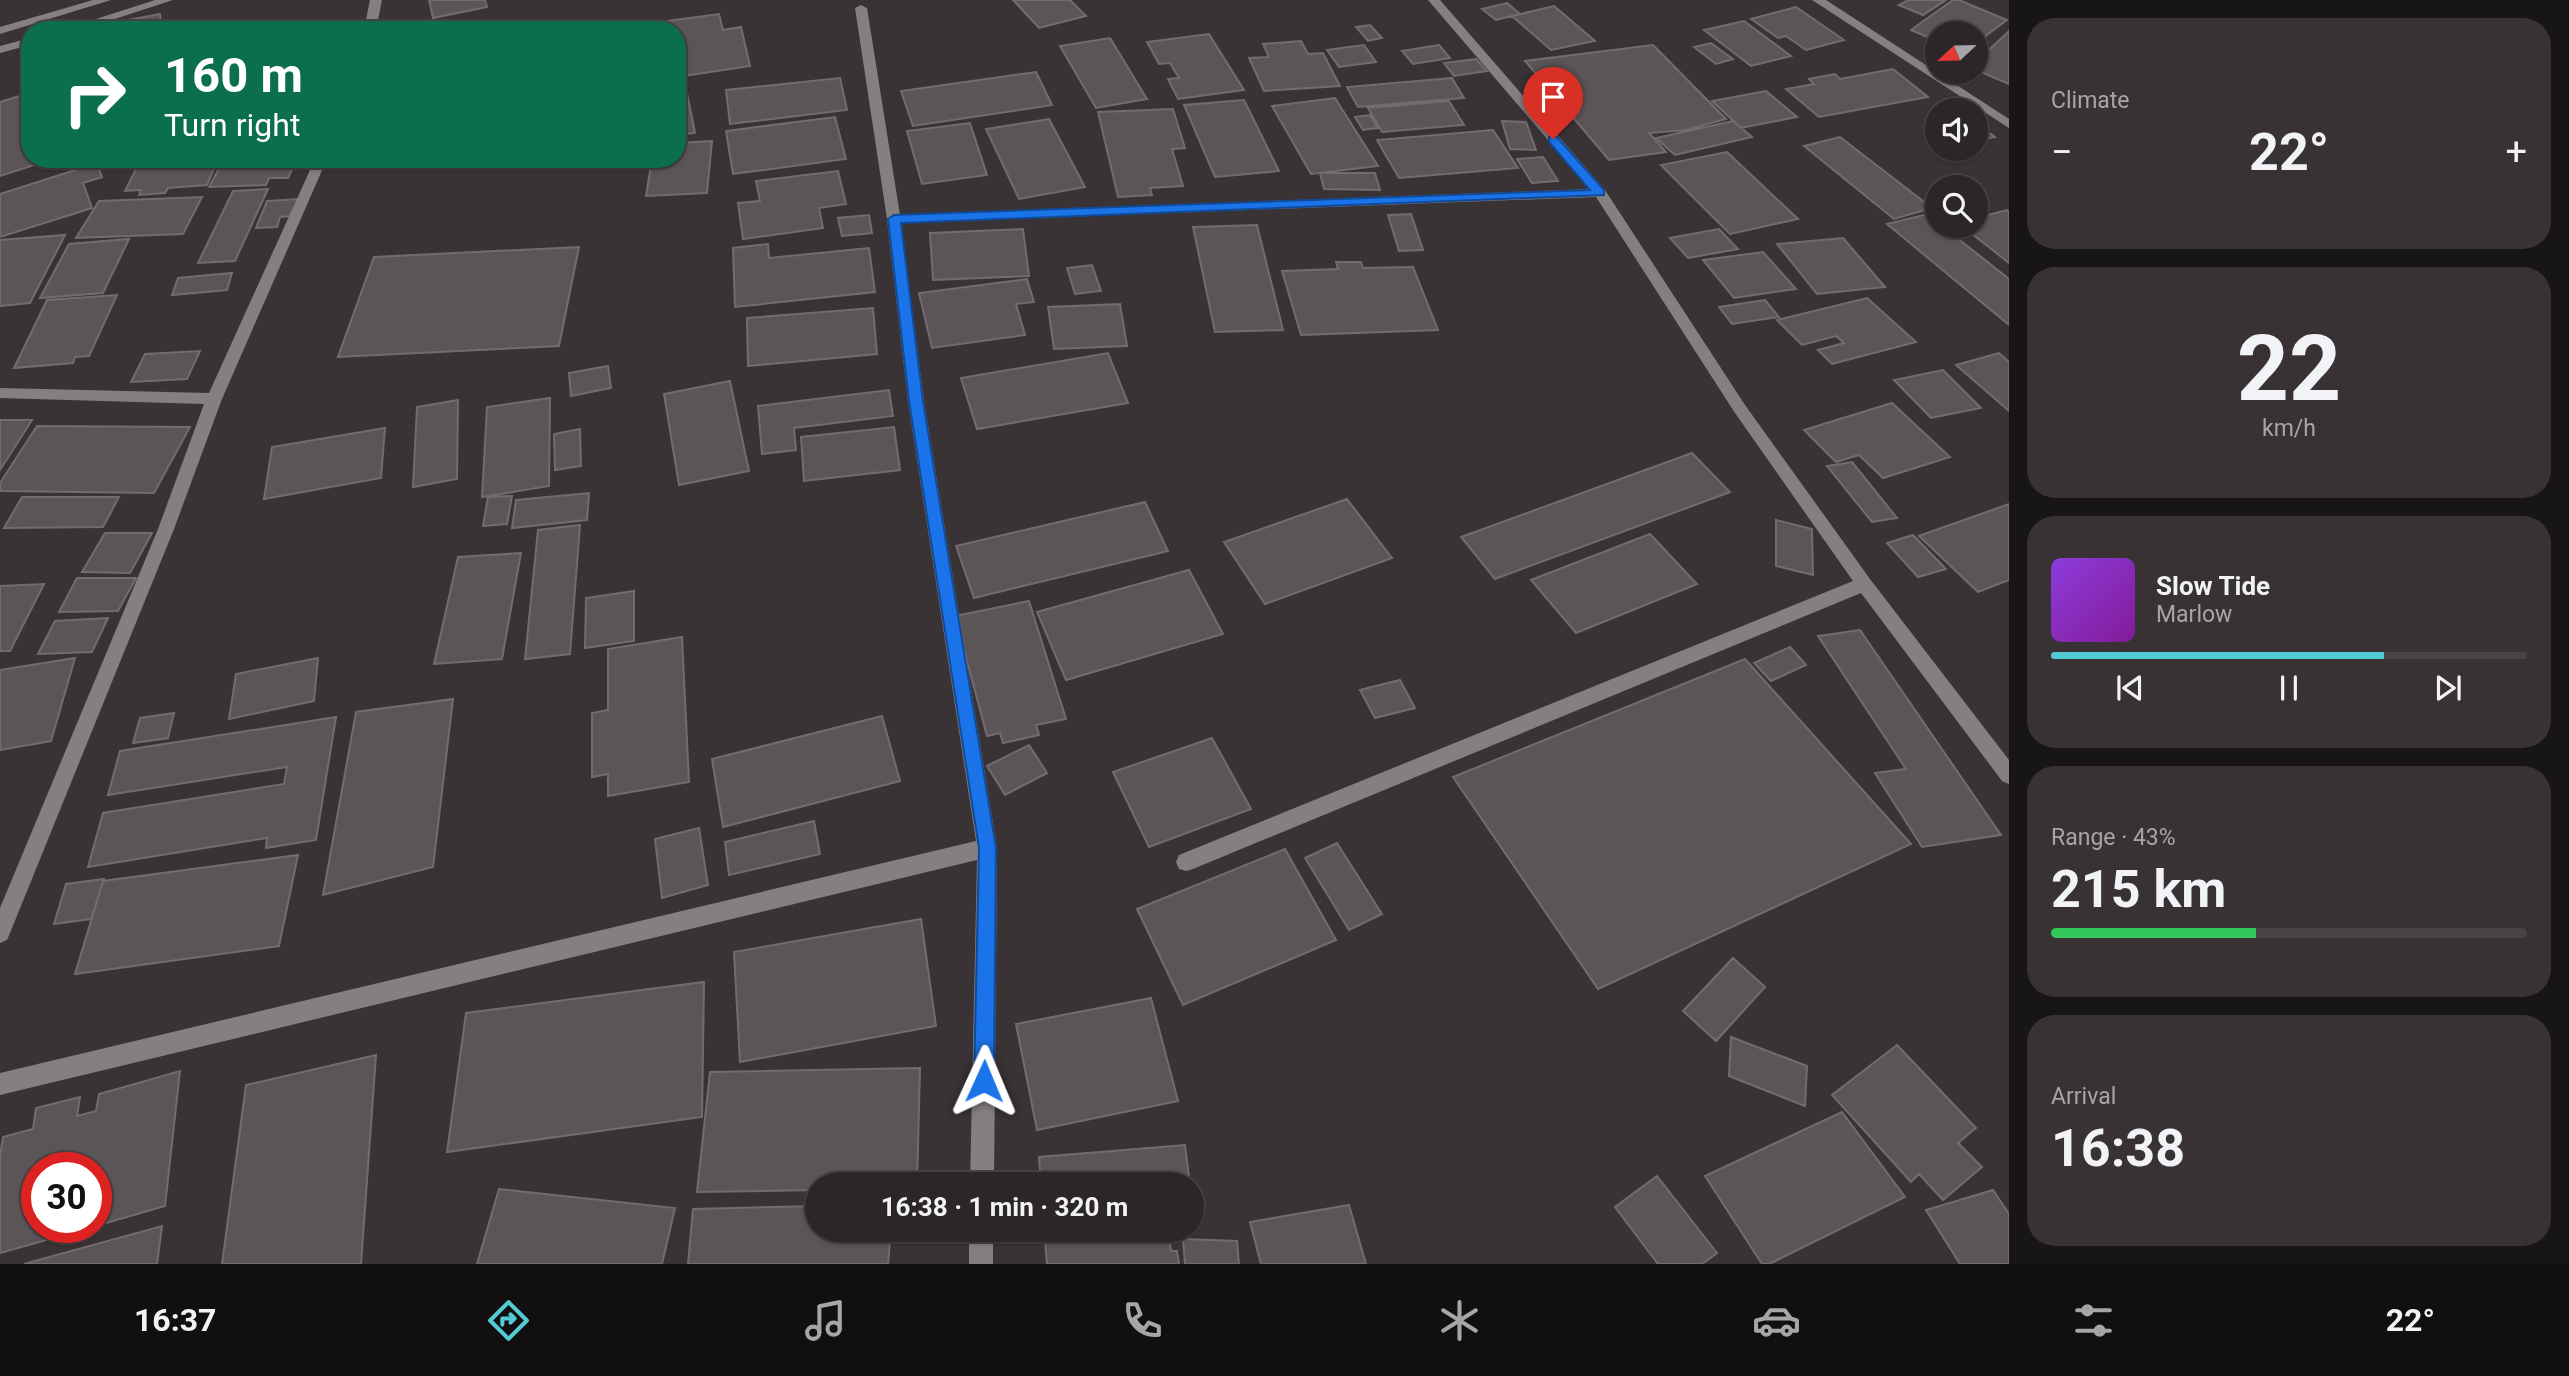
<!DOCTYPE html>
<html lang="en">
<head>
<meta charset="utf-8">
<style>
	body { margin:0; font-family:Roboto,sans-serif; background:#383234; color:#f1f3f6; height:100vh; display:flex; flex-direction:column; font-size:26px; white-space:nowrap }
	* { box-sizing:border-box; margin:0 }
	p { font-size:23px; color:#a6a5a8 }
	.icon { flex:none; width:38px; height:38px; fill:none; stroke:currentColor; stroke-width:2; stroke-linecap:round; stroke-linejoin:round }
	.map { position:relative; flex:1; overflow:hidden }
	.sheet { display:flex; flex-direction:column; gap:18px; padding:18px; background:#181516; width:560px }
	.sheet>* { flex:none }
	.guide { position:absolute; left:21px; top:21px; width:665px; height:147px; border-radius:28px; box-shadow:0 2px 5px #0004,0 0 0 2px #484345; background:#0b6e4f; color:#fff; overflow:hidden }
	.needle { width:46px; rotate:248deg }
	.tools { position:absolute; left:1925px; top:21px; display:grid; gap:14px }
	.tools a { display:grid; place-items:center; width:63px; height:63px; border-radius:50%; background:#2c2628; box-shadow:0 2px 5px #0004,0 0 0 2px #484345; font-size:35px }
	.speed { position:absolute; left:21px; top:1152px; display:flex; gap:14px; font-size:35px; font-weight:700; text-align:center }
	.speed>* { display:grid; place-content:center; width:91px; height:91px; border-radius:50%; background:#2c2628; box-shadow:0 2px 5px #0004,0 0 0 2px #484345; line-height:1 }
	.speed .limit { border:10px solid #d22; background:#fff; color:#111 }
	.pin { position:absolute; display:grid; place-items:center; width:60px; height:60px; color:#fff; margin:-72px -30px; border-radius:50% 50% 50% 0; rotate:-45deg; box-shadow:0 0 7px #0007 }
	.pin .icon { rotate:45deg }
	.me { position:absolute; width:77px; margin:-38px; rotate:1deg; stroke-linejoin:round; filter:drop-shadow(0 0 5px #0008) }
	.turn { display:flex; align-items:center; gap:24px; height:147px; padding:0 28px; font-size:32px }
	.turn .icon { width:91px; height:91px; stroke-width:2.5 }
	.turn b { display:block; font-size:49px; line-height:60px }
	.big { font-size:52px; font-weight:700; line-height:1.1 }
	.sheet .widget { flex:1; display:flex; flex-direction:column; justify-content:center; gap:10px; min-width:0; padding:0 24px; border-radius:28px; background:#383234 }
	.sheet .dial { align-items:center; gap:0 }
	.dial b { font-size:91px; line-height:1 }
	.song { display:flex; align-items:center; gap:21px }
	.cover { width:84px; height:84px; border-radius:10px; background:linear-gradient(135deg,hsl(270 70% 55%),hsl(290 70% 35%)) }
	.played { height:7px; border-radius:4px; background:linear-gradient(90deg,#51ccd3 70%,#484345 70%) }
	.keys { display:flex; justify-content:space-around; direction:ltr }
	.heat { display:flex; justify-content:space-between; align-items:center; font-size:38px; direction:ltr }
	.charge { height:10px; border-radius:5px; background:linear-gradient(90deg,#34c759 43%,#484345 0) }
	.trip { position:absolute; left:805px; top:1172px; width:399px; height:70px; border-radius:35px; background:#2c2628; box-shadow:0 2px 5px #0004,0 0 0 2px #484345; font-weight:700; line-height:70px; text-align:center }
	.dock { display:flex; height:112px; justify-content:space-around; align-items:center; background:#120f10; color:#a6a5a8 }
	.dock .icon { width:49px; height:49px }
	.dock .selected { color:#51ccd3 }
	.dock b { font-size:32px; color:#f1f3f6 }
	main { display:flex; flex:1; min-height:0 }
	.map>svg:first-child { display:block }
	.building { fill:#5c5558; stroke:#736b6f; stroke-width:2 }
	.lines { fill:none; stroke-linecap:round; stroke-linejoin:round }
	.minor { fill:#848081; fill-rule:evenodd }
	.route { fill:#1a73e8; stroke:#114b97; stroke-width:2 }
</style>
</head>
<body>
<main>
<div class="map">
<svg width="2009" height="1264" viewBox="0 0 2009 1264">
	<rect width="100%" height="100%" fill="#3a3336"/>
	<path class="building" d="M429,0H485L487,7L433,18Z
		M1013,0H1070L1086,16L1039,28Z
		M1908,0H1946L1923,15L1899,5Z
		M1953,0H1959L2007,20L1976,43V33H1937V41L1911,30Z
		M1507,3L1520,14L1496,20L1482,9Z
		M1554,6L1595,41L1551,50L1512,16Z
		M1796,7L1844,40L1806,50L1786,36L1778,38L1751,19Z
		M160,14L161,25L129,30L128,20Z
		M719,14L723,30L741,27L750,66L677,77V30H638L637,25Z
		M1744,21L1791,56L1751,66L1704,30Z
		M1370,25L1382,38L1368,41L1356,27Z
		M2009,31V84L1976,70V62Z
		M1209,34L1244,90L1178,99L1168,79L1179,78L1170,63L1159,64L1147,42Z
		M1110,38L1147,99L1096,108L1060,46Z
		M1301,41L1308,54L1323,53L1340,86L1264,91L1249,58L1269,57L1263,44Z
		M1711,43L1733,59L1716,64L1694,47Z
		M1364,45L1376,62L1339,67L1327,50Z
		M1439,45L1450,58L1413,64L1402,51Z
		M1653,45L1726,119L1686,130L1649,133L1666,152L1609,160L1525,61Z
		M1476,59L1487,71L1454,76L1444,63Z
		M1893,69L1928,97L1819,117L1786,89L1814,84L1809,79L1835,74L1840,79Z
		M1036,72L1052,105L913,126L901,91Z
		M684,78L695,133L677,135V80Z
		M840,78L847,110L730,124L726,90Z
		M1452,78L1464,98L1358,107L1347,87Z
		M1766,91L1797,117L1741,128L1712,101Z
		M26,94L30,97V159H53L0,176V102Z
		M1335,98L1378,166L1311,174L1272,106Z
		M1244,100L1279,171L1215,177L1184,105Z
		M1449,101L1464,125L1382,132L1368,108Z
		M1173,109L1185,148L1172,149L1183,186L1150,188L1152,195L1118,197L1098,112Z
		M1370,115L1378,128L1363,130L1355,117Z
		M835,117L846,159L733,174L726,131Z
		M1049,119L1085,187L1019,199L986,129Z
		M1502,121L1526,122L1536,150L1510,149Z
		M1733,121L1752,137L1675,155L1656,138Z
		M970,123L987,175L922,184L907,131Z
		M1976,126H1980L1995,137L1976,141Z
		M1493,130L1518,168L1399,178L1377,140Z
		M1840,137L1932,208L1894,219L1804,146Z
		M712,141L707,193L646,196L652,159H677V143Z
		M1727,152L1798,219L1730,234L1661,165Z
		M1543,157L1558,181L1532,183L1517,159Z
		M141,159L196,160L218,159L207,185L168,188L165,193L139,195L141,190L125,191Z
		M224,159L278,160L297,159L288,178H269L266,185L209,187Z
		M97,163L102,177L83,183L92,208L0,237V194Z
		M838,171L846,204L819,208L823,228L743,239L738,203L760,201L756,181Z
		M1320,173H1375L1380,190L1324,189Z
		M268,189L235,261L198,263L233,191Z
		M202,197L183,234L76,238L99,201Z
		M299,199L292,216L280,217L277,227L256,228L267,201Z
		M2007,210L2009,212V263L1962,226H1976V218Z
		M1411,214L1423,250L1399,251L1388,215Z
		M1928,214L1937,222V226H1942L2009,279V325L1887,224Z
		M869,215L872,233L842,236L838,218Z
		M1257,225L1283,330L1215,332L1193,227Z
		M1023,229L1029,276L933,280L930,233Z
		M1719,229L1738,249L1688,258L1670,238Z
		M65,235L30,303L0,306V240Z
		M1843,238L1885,287L1817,294L1777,244Z
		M129,239L103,293L40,298L69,244Z
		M768,244L769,258L869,248L875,292L735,307L733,248Z
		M579,247L559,346L338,357L374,257Z
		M1763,252L1796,289L1734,298L1703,260Z
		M1336,262H1361L1363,268L1413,267L1438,330L1301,335L1282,271L1338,269Z
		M1092,265L1101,291L1075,294L1067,268Z
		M232,273L227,290L172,295L178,278Z
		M1027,279L1034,302L1016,304L1025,335L932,348L919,293Z
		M117,295L89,356L75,357L73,363L14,368L47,300Z
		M1867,298L1916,342L1832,364L1818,350L1844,343L1836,336L1802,345L1777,320Z
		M1765,300L1779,317L1732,324L1719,307Z
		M1120,304L1127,346L1054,349L1048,307Z
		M873,308L877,354L748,366L747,318Z
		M200,351L187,379L131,382L145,354Z
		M1108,353L1128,403L977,429L961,378Z
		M1999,353L2009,362V411L1956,365Z
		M608,366L611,388L571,396L569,373Z
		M1943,370L1981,408L1931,418L1894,380Z
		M730,381L749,471L679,485L664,394Z
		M889,390L893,416L794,428L796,450L762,454L758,406Z
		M550,398L549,486L482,497L487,407Z
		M458,400L457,479L413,487L417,407Z
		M1892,403L1950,457L1883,478L1859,455L1836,462L1804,430Z
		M0,420H32L0,470Z
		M37,426L190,427L154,493L0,491V483Z
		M894,427L900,470L804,481L801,437Z
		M385,428L381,478L264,499L272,447Z
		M580,429L581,466L555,470L554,434Z
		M1692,453L1730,492L1495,579L1461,537Z
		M1852,462L1897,518L1872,522L1827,466Z
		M589,493L587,520L512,528L516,500Z
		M512,496L507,524L483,526L488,497Z
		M22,497H119L103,527L4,528Z
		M1347,499L1392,558L1265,604L1224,542Z
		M1145,502L1168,551L974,598L956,546Z
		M2009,504V580L1978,592L1919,536Z
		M1776,520L1812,529L1813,575L1776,566Z
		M580,525L570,654L525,659L538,530Z
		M105,533H152L130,573L82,572Z
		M1650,534L1697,584L1576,633L1531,580Z
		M1913,535L1946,569L1918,577L1887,543Z
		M521,553L502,659L434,664L458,557Z
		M1189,570L1223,634L1066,680L1037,612Z
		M77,578H136L118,611L59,612Z
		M44,584L10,651H0V586Z
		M634,591V641L585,648L586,598Z
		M1029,601L1066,719L1036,725L1039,735L1003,743L1000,733L987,736L955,616Z
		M108,618L92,652L38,654L55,621Z
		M1860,630L2001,835L1922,847L1875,773L1906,769L1818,636Z
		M682,637L689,782L608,796V774L592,777V713L608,710V649Z
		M1790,647L1806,665L1771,681L1754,663Z
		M75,658L51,741L0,750V670Z
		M318,658L314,701L229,719L236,674Z
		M1745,659L1911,844L1598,989L1453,777Z
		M1400,680L1415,708L1375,718L1360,690Z
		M453,699L433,867L323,895L356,712Z
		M174,713L168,738L133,743L140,718Z
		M882,716L900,781L723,827L712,759Z
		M336,717L316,840L266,848L267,838L88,867L103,813L284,784L287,767L108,795L120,751Z
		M1212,738L1251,809L1149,847L1113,772Z
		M1029,745L1047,773L1005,795L987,766Z
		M814,821L820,854L729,875L725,842Z
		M699,828L708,885L662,898L655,839Z
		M1337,843L1382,914L1349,930L1305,858Z
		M1285,849L1336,940L1183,1005L1137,909Z
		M298,855L279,946L75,974L103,881Z
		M104,879L91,919L54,924L66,884Z
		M921,919L936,1026L740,1062L734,952Z
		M1733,958L1765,987L1716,1041L1683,1011Z
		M704,982L702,1117L447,1152L466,1013Z
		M1151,998L1178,1101L1037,1130L1016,1024Z
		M1731,1037L1807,1066L1805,1106L1729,1076Z
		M1897,1045L1976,1128L1958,1143L1982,1167L1943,1200L1919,1174L1911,1182L1832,1095Z
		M376,1055L361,1264H222L246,1085Z
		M920,1068L917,1185H817V1190L697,1192L710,1072Z
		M180,1071L165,1206L96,1226V1167H37V1227H93L0,1253V1156L3,1137L33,1129L36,1108L80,1097L77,1116L96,1111L99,1094Z
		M1842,1112L1905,1197L1769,1264H1762L1705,1176Z
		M1185,1145L1190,1185H1041L1039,1157Z
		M1657,1176L1717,1253L1702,1264H1658L1615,1207Z
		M499,1189L675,1208L662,1264H477Z
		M1993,1190L2009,1214V1264H1960L1926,1210Z
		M1349,1205L1366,1264H1261L1250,1222Z
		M817,1206V1230H891L888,1264H688L693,1209Z
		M162,1226L157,1264H24Z
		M1044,1230H1168L1171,1251H1177L1179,1264H1047Z
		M1183,1239L1237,1241L1239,1264H1185Z"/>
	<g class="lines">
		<path class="minor" d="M93,0H111L0,34V27Z
			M155,0H173L81,30H62Z
			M370,0H382L376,30H364Z
			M1428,0H1440L1605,190L1745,405L1870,579L2009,760V784L2002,781L1861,593L1193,869L1186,871L1179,869L1176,862L1179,855L1853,581L1735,413L1596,197L901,223L924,401L997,848L994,1185H970L977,860L0,1095V1073L976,841L908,401L887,219L855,8L861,5L867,8L900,215L1590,189Z
			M1812,0H1826L2009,119V128Z
			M30,38V45L0,53V46Z
			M315,159H327L222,399L174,529L10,933L7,940L0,943V908L158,529L204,404L0,398V388L209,393Z
			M969,1230H993V1264H969Z"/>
	</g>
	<path class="route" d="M1549,137H1557L1604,190V195L901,223L923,401L996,848L994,1081L991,1088L984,1091L977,1088L974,1081L979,848L909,401L888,219L894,215L1590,190L1549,142Z"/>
</svg>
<div class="tools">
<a><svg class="needle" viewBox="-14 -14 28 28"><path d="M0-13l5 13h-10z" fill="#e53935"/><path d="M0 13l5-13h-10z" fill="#a6a5a8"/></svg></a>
<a><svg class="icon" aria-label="sound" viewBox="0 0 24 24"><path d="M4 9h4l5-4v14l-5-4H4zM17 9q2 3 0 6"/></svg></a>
<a><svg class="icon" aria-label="search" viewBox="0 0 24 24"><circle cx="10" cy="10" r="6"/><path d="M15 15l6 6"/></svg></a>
</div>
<div class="speed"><div class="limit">30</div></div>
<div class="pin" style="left:1553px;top:139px;background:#d93025"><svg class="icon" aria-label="arrive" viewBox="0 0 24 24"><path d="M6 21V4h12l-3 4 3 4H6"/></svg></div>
<svg class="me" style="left:984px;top:1081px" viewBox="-20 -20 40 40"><path d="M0-17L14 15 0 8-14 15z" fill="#1a73e8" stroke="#fff" stroke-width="4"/></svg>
<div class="trip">16:38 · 1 min · 320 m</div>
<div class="guide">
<div class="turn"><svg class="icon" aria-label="right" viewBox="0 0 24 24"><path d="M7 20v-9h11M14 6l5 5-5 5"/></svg><div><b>160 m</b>Turn right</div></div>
</div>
</div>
<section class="sheet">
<div class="widget"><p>Climate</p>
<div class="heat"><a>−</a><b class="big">22°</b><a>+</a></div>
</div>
<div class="widget dial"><b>22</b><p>km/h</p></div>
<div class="widget">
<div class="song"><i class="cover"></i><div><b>Slow Tide</b><p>Marlow</p></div></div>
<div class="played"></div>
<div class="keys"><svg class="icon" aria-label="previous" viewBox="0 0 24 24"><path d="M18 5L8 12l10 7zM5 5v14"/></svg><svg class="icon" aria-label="pause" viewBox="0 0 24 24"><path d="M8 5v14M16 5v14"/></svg><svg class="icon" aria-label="next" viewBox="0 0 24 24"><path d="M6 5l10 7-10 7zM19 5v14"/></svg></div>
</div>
<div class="widget"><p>Range · 43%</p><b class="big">215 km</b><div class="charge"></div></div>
<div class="widget"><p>Arrival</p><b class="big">16:38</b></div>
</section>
</main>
<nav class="dock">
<b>16:37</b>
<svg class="icon selected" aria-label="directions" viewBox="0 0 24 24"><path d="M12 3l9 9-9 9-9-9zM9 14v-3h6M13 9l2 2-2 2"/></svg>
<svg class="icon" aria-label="music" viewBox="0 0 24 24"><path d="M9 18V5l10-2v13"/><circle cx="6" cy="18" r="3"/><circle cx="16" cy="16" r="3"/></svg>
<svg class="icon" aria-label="phone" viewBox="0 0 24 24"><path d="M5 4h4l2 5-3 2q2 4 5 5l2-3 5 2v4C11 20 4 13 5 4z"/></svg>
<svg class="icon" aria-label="climate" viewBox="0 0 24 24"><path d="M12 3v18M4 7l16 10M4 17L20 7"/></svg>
<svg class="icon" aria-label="car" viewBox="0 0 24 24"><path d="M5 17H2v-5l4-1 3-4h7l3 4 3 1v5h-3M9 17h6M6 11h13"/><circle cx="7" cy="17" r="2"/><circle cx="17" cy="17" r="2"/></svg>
<svg class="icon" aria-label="filters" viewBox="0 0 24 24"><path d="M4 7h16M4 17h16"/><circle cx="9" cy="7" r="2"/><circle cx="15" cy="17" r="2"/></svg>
<b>22°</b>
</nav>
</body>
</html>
